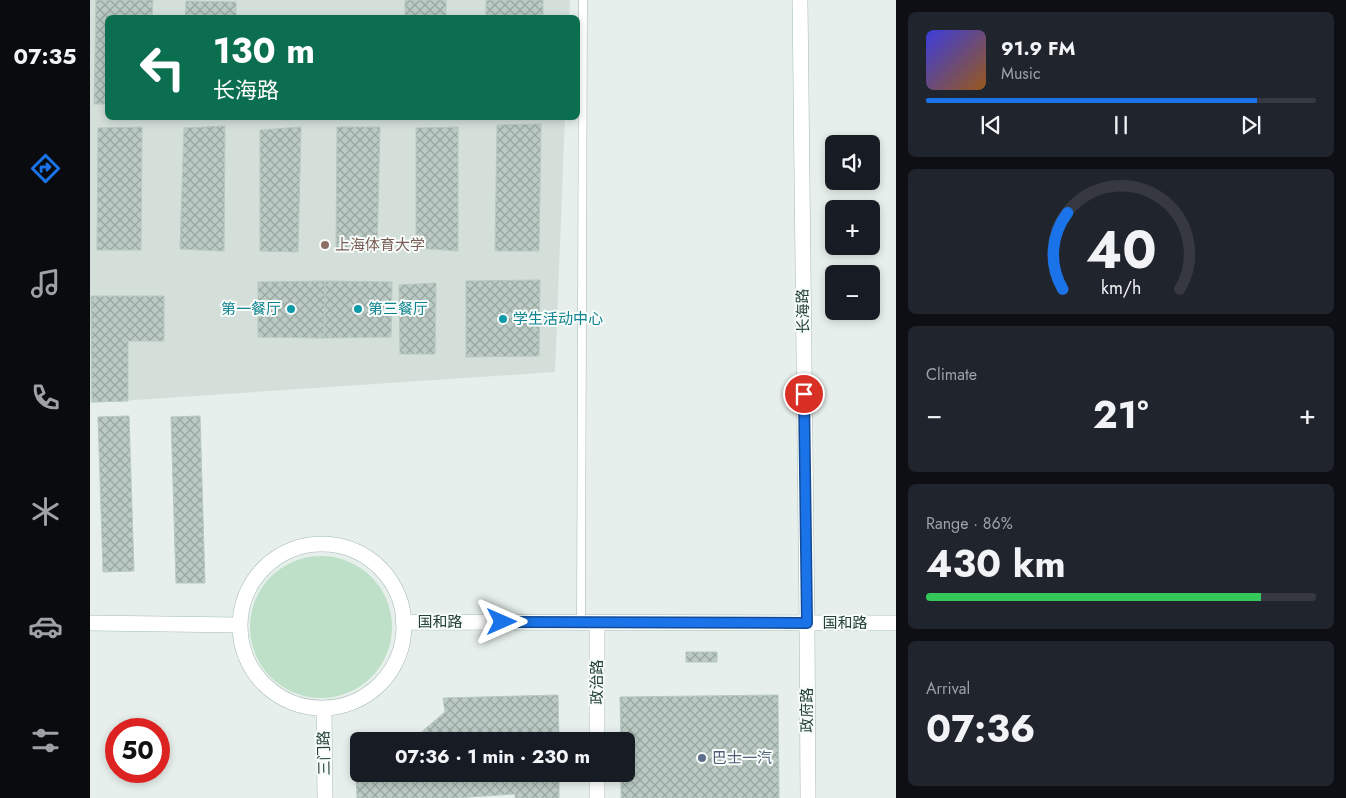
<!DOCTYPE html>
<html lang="en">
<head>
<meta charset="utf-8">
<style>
	body { margin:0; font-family:Jost,"Noto Sans SC",sans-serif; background:#20242c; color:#f1f3f6; height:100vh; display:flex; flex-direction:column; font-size:19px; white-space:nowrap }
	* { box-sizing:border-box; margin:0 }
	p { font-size:16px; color:#9ea1a6 }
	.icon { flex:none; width:28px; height:28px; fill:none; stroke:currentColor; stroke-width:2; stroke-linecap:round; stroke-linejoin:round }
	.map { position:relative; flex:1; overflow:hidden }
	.drawer { display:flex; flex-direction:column; gap:12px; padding:12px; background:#0d0f14; width:450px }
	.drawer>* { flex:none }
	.banner { position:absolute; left:15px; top:15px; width:475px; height:105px; border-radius:8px; box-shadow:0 2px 8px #0003; background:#0b6e4f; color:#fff; overflow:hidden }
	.tools { position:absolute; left:735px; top:135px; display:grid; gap:10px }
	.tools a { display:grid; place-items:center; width:55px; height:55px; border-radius:8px; background:#171b24; box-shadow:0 2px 8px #0003; font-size:25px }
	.speed { position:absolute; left:15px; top:718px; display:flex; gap:10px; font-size:25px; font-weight:700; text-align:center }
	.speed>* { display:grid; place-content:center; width:65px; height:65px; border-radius:50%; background:#171b24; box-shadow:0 2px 8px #0003; line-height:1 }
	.speed .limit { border:8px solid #d22; background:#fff; color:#111 }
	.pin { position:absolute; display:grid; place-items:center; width:42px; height:42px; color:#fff; margin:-21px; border:2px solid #fff; border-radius:50%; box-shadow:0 1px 5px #0007 }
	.me { position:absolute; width:55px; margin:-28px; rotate:90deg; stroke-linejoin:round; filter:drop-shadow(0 0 4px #0008) }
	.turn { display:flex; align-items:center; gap:18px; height:105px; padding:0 25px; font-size:22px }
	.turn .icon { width:65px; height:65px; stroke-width:2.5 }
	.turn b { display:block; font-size:35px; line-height:42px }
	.big { font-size:38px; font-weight:700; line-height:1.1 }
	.drawer .card { flex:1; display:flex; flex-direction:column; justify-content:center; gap:8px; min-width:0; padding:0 18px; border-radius:8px; background:#20242c }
	.drawer .dial { align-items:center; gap:0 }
	.dial svg { height:130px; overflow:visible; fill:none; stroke:#363941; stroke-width:7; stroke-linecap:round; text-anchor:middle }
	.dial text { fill:#f1f3f6; stroke:none }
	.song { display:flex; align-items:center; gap:15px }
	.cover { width:60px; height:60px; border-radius:8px; background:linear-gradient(135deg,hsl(240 70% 55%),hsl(30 70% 35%)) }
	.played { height:5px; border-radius:2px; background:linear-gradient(90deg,#1a73e8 85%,#363941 85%) }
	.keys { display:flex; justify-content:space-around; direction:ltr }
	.heat { display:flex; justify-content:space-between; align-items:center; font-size:28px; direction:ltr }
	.charge { height:8px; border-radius:4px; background:linear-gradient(90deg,#34c759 86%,#363941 0) }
	.trip { position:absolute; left:260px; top:732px; width:285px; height:50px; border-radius:8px; background:#171b24; box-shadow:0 2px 8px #0003; font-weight:700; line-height:50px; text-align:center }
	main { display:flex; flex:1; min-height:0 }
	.tabs { display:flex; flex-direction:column; width:90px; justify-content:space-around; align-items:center; background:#090b0e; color:#9ea1a6 }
	.tabs .icon { width:35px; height:35px }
	.tabs .selected { color:#1a73e8 }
	.tabs b { font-size:22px; color:#f1f3f6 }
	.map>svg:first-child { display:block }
	.built { fill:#d4dfda }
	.green { fill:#bfe0c8 }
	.building { fill:url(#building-cross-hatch); stroke:#b8c9c2 }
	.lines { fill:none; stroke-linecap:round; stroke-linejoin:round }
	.lane-casing { stroke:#a8b8b2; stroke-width:9 }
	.street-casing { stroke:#a8b8b2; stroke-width:16 }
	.secondary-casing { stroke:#a4bbb3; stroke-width:16 }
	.lane { stroke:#fff; stroke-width:8 }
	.street { stroke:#fff; stroke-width:15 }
	.secondary { stroke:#fff; stroke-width:15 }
	.route-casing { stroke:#114b97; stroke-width:12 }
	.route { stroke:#1a73e8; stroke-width:9 }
	.education-dot { fill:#8d6e63; stroke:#f7fbf9; stroke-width:2 }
	.culture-dot { fill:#0f9aa8; stroke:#f7fbf9; stroke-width:2 }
	.service-dot { fill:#5c6f8a; stroke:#f7fbf9; stroke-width:2 }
	.labels { text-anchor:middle; stroke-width:4; stroke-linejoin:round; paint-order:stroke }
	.education-label { font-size:15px; fill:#785e54; stroke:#f7fbf9; text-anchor:start }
	.culture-label { font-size:15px; fill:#0d838f; stroke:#f7fbf9; text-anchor:start }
	.street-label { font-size:15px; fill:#24423a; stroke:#f7fbf9 }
	.service-label { font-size:15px; fill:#4e5e75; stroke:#f7fbf9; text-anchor:start }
</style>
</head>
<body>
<main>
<nav class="tabs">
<b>07:35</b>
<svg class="icon selected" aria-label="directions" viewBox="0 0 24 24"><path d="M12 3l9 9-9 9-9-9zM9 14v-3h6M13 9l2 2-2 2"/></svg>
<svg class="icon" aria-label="music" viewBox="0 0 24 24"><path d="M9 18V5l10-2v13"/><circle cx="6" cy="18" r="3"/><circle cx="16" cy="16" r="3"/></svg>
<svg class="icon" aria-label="phone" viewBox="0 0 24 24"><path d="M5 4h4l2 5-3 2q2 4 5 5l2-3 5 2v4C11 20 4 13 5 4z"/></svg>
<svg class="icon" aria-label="climate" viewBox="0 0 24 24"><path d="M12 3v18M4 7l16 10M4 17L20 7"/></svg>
<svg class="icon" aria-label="car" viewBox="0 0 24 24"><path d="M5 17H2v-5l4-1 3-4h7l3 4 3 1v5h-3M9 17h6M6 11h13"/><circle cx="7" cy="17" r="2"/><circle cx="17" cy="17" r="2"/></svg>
<svg class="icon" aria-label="filters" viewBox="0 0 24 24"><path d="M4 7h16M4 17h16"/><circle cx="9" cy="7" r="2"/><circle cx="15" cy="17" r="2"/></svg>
</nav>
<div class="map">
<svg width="806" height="798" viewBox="0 0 806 798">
	<defs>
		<pattern id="building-cross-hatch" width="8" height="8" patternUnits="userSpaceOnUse" patternTransform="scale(1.25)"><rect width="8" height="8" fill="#bbcac4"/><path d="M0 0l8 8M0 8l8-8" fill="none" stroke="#98a6a0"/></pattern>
	</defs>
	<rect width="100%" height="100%" fill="#e6efeb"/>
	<path class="built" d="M0,0H480L479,18H18V118H475L465,372L0,403Z"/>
	<path class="green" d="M160 627a71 71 0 1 1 142 0a71 71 0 1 1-142 0Z"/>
	<path class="building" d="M6,0H63L62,18H18V104H4Z
		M315,0H356V18H315Z
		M396,0H453V18H396Z
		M96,1L146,2V18H95Z
		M451,124L449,251H405L407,125Z
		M135,126L134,251L90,249L94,128Z
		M52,127L51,250H7L8,128Z
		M211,127L208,252L170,251V130Z
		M247,127H290L287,252L246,250Z
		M368,127V251L326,248V128Z
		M450,280L449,356L376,357V281Z
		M235,281L302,282L301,337L234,338Z
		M235,281L234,338L168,337V282Z
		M346,283L345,354H310L309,285Z
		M1,296H74V341H38V401L2,402Z
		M39,416L44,571L13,572L8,417Z
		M110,416L115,583H86L81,417Z
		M596,652H627V662H596Z
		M468,695L469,741H321L355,712L353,698Z
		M688,695L689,798H531V774H536V741H531L530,697Z
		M265,745H269V774H469V798H425V794L365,798H267Z"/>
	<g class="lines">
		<defs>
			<path id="lane" d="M491,623L493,0"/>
			<path id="street" d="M507,623V741
				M717,623L718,798
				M507,774V798"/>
			<path id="secondary" d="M710,0L717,623
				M150 626a82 82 0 1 1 164 0a82 82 0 1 1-164 0Z
				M313,622L806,623
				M0,623L149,625
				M234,708L235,798"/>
		</defs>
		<use href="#lane" class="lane-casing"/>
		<use href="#street" class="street-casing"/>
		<use href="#secondary" class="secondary-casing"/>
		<use href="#lane" class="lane"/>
		<use href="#street" class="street"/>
		<use href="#secondary" class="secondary"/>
	</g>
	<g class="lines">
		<defs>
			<path id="route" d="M412,622L717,623L714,394"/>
		</defs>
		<use href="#route" class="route-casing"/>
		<use href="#route" class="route"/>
	</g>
	<circle class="education-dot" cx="235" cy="245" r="5"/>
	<g class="culture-dot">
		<circle cx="201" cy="309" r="5"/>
		<circle cx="268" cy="309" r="5"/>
		<circle cx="413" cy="319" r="5"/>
	</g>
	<circle class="service-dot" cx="612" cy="758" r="5"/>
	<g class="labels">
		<g class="education-label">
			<text x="245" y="250">上海体育大学</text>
		</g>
		<g class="culture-label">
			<text x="191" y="314" text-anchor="end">第一餐厅</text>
			<text x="278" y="314">第三餐厅</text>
			<text x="423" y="324">学生活动中心</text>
		</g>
		<g class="street-label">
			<text transform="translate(713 311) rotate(-91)" y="5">长海路</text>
			<text x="350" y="627">国和路</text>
			<text x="755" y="628">国和路</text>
			<text transform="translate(507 682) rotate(-90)" y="5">政治路</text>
			<text transform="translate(717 710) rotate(-90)" y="5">政府路</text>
			<text transform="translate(234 753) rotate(-91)" y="5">三门路</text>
		</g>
		<g class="service-label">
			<text x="622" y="763">巴士一汽</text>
		</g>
	</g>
</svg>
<div class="tools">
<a><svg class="icon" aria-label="sound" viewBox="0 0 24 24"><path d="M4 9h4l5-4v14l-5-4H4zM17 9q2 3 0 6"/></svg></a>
<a>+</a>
<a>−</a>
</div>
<div class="speed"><div class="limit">50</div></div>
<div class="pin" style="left:714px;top:394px;background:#d93025"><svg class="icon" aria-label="arrive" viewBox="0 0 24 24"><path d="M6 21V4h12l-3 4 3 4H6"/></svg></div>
<svg class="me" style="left:412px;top:622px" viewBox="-20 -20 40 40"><path d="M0-17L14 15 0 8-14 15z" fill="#1a73e8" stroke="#fff" stroke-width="4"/></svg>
<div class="trip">07:36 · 1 min · 230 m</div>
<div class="banner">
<div class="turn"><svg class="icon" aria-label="left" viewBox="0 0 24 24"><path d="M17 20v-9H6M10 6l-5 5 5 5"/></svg><div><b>130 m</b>长海路</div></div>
</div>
</div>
<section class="drawer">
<div class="card">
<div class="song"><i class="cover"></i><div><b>91.9 FM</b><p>Music</p></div></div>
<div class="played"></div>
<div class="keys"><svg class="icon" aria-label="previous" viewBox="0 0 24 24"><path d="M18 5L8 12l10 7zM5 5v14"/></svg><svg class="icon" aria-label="pause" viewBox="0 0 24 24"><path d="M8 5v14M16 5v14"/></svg><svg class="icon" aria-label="next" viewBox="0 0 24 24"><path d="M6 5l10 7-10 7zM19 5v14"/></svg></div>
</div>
<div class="card dial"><svg viewBox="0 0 100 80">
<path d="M14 69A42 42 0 1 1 86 69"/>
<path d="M14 69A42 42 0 0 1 17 22" stroke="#1a73e8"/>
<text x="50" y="56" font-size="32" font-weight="700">40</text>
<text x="50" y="72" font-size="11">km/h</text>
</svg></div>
<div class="card"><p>Climate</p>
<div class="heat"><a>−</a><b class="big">21°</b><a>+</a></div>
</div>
<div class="card"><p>Range · 86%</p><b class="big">430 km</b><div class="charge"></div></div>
<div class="card"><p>Arrival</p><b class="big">07:36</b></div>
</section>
</main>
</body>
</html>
